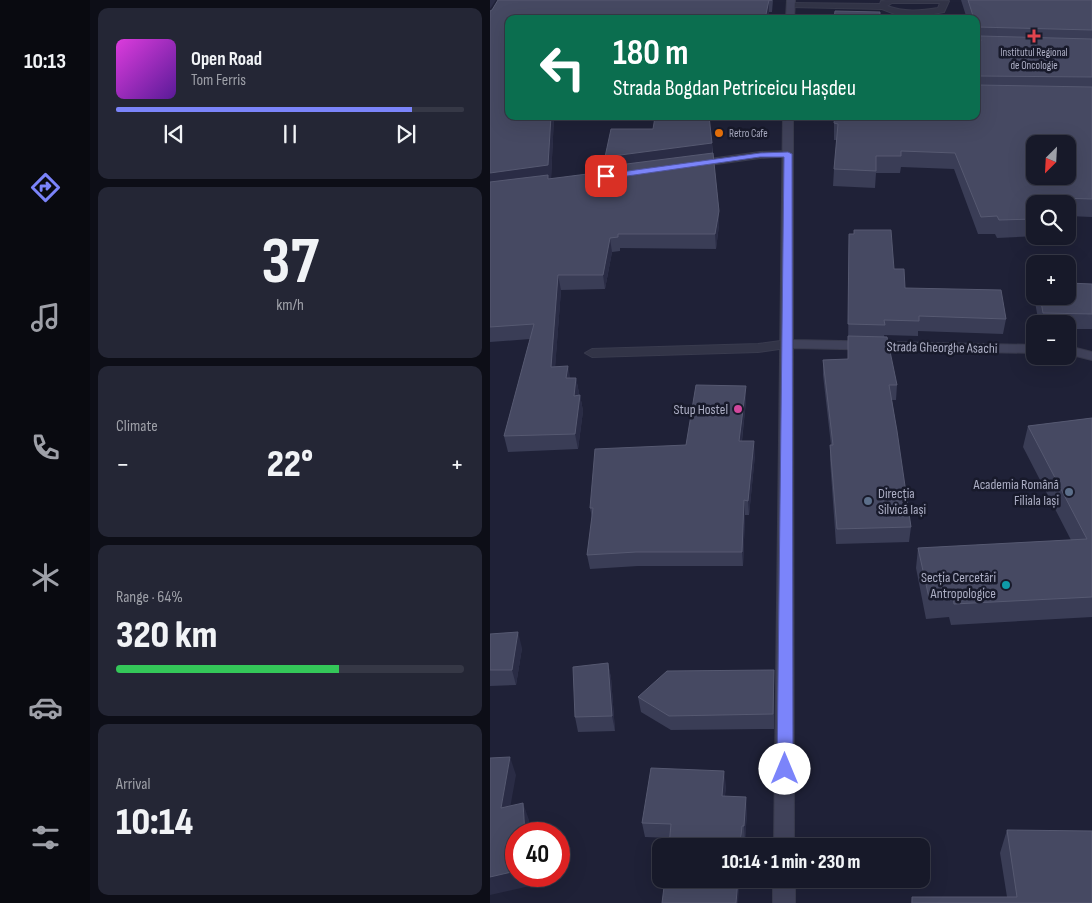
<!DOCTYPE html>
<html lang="en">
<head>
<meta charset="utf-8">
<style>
	body { margin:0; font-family:"Sofia Sans Condensed",sans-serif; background:#242635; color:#f1f3f6; height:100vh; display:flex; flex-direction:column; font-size:19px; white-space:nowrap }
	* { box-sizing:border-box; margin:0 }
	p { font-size:16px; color:#9ea0a8 }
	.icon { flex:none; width:28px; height:28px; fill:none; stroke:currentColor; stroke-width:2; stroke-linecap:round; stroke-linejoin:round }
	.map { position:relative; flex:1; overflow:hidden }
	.drawer { display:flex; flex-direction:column; gap:8px; padding:8px; background:#0d0e17; width:400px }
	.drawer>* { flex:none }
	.banner { position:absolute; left:15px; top:15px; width:475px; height:105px; border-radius:10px; box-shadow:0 5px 20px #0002,0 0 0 1px #363846; background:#0b6e4f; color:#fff; overflow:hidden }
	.needle { width:32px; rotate:204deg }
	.tools { position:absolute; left:536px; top:135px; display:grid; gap:10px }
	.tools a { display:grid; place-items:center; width:50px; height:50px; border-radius:10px; background:#171929; box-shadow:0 5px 20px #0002,0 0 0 1px #363846; font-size:25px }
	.speed { position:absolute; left:15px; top:822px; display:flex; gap:10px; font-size:25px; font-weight:700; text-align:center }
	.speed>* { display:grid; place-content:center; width:65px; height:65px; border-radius:50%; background:#171929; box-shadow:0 5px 20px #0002,0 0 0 1px #363846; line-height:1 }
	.speed .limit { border:8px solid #d22; background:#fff; color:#111 }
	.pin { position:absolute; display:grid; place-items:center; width:42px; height:42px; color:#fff; margin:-21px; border-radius:10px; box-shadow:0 2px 8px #0006 }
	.me { position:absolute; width:55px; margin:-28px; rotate:0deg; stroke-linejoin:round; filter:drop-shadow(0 0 4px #0008) }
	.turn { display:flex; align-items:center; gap:18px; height:105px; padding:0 25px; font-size:22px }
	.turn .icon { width:65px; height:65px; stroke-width:2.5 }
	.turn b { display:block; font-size:35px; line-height:42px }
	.big { font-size:38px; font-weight:800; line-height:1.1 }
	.drawer .tile { flex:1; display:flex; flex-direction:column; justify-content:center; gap:8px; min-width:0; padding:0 18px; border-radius:10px; background:#242635 }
	.drawer .dial { align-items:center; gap:0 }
	.dial b { font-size:65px; line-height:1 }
	.song { display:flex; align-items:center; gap:15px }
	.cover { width:60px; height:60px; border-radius:8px; background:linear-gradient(135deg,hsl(300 70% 55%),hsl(270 70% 35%)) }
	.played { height:5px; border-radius:2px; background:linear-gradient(90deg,#7b84fa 85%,#363846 85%) }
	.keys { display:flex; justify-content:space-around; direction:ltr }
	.heat { display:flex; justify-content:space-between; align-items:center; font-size:28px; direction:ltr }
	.charge { height:8px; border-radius:4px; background:linear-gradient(90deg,#34c759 64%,#363846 0) }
	.trip { position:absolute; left:162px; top:838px; width:278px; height:50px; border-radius:10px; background:#171929; box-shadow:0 5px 20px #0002,0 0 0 1px #363846; font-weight:800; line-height:50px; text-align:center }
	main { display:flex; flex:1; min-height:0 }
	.menu { display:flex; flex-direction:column; width:90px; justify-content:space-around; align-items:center; background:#090a10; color:#9ea0a8 }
	.menu .icon { width:35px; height:35px }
	.menu .selected { color:#7b84fa }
	.menu b { font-size:22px; color:#f1f3f6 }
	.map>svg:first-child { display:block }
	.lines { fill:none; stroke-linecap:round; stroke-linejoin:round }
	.lane-casing { stroke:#393b4e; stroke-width:2 }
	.street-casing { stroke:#393b4e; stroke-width:2 }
	.secondary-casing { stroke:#393b4e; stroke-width:2 }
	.lane { fill:#323447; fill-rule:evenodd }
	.street { fill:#323447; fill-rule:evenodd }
	.secondary { fill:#40425a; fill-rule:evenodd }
	.wall { fill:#3a3d56 }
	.shaded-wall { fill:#2a2c45 }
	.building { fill:#464962; stroke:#565971; fill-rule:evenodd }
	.route { fill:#7b84fa; stroke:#5056a2 }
	.health-dot { fill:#e0444e; stroke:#181a2b; stroke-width:2 }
	.food-dot { fill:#e8710a; stroke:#181a2b; stroke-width:2 }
	.hotel-dot { fill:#d1479c; stroke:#181a2b; stroke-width:2 }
	.service-dot { fill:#5c6f8a; stroke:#181a2b; stroke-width:2 }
	.culture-dot { fill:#0f9aa8; stroke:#181a2b; stroke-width:2 }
	.labels { text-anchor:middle; stroke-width:5; stroke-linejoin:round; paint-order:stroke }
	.far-poi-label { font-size:11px; fill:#acaec4; stroke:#181a2b }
	.street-label { font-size:14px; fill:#acaec4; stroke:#181a2b }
	.poi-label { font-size:14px; fill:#acaec4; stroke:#181a2b; text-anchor:end }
</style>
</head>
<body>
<main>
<nav class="menu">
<b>10:13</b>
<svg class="icon selected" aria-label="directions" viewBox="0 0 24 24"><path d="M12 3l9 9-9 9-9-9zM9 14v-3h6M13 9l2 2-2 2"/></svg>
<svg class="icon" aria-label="music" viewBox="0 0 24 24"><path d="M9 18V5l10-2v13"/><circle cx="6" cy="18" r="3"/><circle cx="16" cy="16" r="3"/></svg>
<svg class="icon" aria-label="phone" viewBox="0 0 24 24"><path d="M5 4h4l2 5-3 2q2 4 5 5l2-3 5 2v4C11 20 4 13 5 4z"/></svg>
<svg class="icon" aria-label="climate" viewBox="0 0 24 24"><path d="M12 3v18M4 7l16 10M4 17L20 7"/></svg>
<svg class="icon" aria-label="car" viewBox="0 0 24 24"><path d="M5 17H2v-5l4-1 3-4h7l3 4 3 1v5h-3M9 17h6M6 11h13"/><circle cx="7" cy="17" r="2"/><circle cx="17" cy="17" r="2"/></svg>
<svg class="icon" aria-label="filters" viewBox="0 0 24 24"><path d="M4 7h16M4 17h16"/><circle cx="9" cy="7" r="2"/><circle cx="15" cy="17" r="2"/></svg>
</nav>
<section class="drawer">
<div class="tile">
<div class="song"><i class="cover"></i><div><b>Open Road</b><p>Tom Ferris</p></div></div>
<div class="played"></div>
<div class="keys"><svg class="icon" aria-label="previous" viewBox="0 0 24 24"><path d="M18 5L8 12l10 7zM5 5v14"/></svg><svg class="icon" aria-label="pause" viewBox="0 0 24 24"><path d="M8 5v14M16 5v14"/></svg><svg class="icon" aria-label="next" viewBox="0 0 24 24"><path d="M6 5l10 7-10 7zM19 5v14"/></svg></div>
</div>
<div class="tile dial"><b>37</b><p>km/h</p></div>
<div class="tile"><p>Climate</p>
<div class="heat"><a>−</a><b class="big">22°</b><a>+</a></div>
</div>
<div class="tile"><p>Range · 64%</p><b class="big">320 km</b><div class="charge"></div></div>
<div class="tile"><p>Arrival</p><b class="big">10:14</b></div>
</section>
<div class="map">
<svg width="602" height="903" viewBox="0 0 602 903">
	<rect width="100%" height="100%" fill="#1f2137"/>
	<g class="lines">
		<defs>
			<path id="lane" d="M396,0L459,1L454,12L433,16H410L392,9L301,7L297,5L301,3L390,4L391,1ZM402,3H450L448,8C430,11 414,12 397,6Z
				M298,340L305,344L303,347L268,352L102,357L95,353L102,349L268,344Z"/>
			<path id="street" d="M298,151L303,154L302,156L270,158L205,167L200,164L205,161L270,152Z"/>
			<path id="secondary" d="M297,0H305L304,19H296Z
				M293,116H303V340L545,345V353L303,348L304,846H284Z
				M578,346L602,352V360L578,354Z
				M283,879H305V903H283Z"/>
		</defs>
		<use href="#lane" class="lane-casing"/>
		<use href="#street" class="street-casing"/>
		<use href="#secondary" class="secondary-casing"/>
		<use href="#lane" class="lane"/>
		<use href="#street" class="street"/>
		<use href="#secondary" class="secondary"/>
	</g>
	<path class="wall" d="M8,0H283L282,12H279L278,19H19V116H64L61,179L113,172L222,143L229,211V225L226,249L130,248V251L122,252L115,289L71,290L65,367L80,378H86L89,393V396L90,395L93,411L88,449L18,452L14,436L40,339L0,342V11L2,10Z
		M471,0H602V217L578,216V218V204H545V236H548L507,238L505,234H488L464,169L411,167L410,173H386L385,188L343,186L344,169L347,140H344V123L486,116V19H477Z
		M359,234L404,269L415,288L516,319L513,334L428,331V336L394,335L407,385L406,400H402L421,527L419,542L346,544L340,460V445H341L333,375V360L358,359Z
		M602,284V329H578V324H549L544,297L545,292V296H578Z
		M256,401L252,441L265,455L259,515H255L253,566H148L100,569L97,555L102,518L100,508L196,445Z
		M602,418V617L461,625L459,617L436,619L426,568L428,548L581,540L533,447L538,426Z
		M0,634L32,648L26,685L0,686Z
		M118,663L121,678L125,731L88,732L85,717Z
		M284,670V729L181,730L151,712L148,697Z
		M236,785L235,796L257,811L255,841L155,837L152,823Z
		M517,830L602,903H421L422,897H517L510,853Z"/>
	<path class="shaded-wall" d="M0,0H6L0,9Z
		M279,0V12L278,19H275Z
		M61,116H64L61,179L0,187V173Z
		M222,143V157L117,171L115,157Z
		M229,211V225L226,249L225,234Z
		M120,238L122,252L115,289L113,275Z
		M68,275L71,290L64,382L61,367Z
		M78,366L81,382L76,378Z
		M86,378L89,393L86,411L84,396Z
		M256,386V401L250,455L249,441Z
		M90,395L93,411L88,449L85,434Z
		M264,441L265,455L259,515L258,501Z
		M254,500L255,515L253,566L252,552Z
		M28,632L32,648L26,685L22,670Z
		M118,663L121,678L125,731L122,716Z
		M20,757L26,775L17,825L11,808Z
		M234,771L236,785L233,810L232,796Z
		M256,797L257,811L255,841L254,826Z
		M33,803L39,820L40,834H35Z
		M252,826V846H250Z
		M26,871V876H43L44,885L0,895V877Z
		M248,879H250L248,903H246Z"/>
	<path class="building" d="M8,0H282H279L275,19H19V116H61L58,165L0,173V11L2,10Z
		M478,0H602V30L487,27L486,19H484Z
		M345,11L390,12V19H344Z
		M490,36L602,39V77L487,76L486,81V41H491Z
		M486,83L488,85L602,87V199L570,198L573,204H545V219L509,220L507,216L491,217L465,153L411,151V156H386V171L344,169L348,124L344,123L345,116H486ZM545,144H578V176H545Z
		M219,116L222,143L115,157L121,129H163L165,117Z
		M223,153L229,211L225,234H128V237L120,238L113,275H68L61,367L78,366L76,378H86L84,396L90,395L85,434L14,436L44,324L0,327V182L58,175V179L113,172V167Z
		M364,230H401L404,269H414L415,288L511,290L516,319L429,316V321L394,320L395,325L358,324L359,234H364Z
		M578,283L602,284V314L553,313L550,296H578Z
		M358,336L397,337L407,385H399L407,431L421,527L347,529L340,445H343L333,360L358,359Z
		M206,385L256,386L249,441H264L258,501L254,500L252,552H146L97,555L103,508H100L105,449L196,445Z
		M602,418V597L464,604L463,597L439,598L428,548L597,539L538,426Z
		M28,632L22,670H0V634Z
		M118,663L122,716L85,717L83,667Z
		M284,670L283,714L179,716L148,697L177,671Z
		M20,757L11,808L33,803L35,834H26V871L0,877V758Z
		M161,768L234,771L232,796L256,797L254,826H252L250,846H179L181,824L152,823Z
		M517,830L602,831V903H422V897H527Z
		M175,879H248L246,903H172Z"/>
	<path class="route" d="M298,152L302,154L303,769L300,774L295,776L290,774L287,769L294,157H270L116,179L112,176L116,174L270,153Z"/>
	<path class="health-dot" d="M541.5 28.5h5v5h5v5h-5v5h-5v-5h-5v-5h5z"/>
	<circle class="food-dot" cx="229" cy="133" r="5"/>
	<circle class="hotel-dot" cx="248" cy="409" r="5"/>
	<g class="service-dot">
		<circle cx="579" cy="492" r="5"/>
		<circle cx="378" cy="501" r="5"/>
	</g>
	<circle class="culture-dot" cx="516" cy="585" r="5"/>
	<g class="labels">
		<g class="far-poi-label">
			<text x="544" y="56">Institutul Regional<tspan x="544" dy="13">de Oncologie</tspan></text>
			<text x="239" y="137" text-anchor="start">Retro Cafe</text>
		</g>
		<g class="street-label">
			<text transform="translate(452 347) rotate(1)" y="5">Strada Gheorghe Asachi</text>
		</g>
		<g class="poi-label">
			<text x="238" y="414">Stup Hostel</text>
			<text x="569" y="489">Academia Română<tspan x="569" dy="16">Filiala Iași</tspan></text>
			<text x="388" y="498" text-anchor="start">Direcția<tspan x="388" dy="16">Silvică Iași</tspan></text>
			<text x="506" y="582">Secția Cercetări<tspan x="506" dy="16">Antropologice</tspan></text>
		</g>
	</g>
</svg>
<div class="tools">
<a><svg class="needle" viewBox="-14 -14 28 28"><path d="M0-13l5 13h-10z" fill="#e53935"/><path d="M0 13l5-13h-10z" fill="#9ea0a8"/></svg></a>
<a><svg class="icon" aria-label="search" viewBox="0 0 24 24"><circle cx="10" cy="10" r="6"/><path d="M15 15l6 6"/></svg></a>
<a>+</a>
<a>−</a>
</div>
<div class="speed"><div class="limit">40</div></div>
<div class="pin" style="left:116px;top:176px;background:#d93025"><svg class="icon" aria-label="arrive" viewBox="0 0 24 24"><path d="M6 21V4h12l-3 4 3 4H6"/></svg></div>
<svg class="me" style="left:295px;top:769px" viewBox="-20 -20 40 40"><circle r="19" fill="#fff"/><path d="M0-13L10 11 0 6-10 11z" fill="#7b84fa"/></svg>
<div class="trip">10:14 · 1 min · 230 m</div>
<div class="banner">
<div class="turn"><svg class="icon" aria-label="left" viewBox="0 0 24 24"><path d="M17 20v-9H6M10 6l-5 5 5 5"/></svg><div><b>180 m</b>Strada Bogdan Petriceicu Hașdeu</div></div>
</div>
</div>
</main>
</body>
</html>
